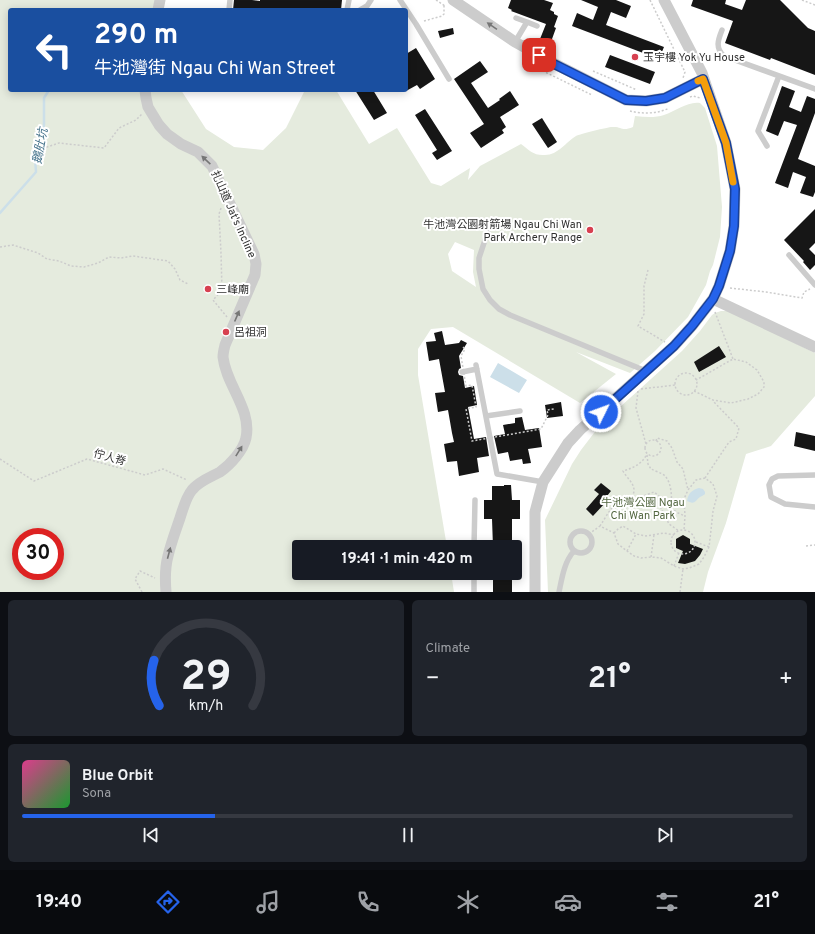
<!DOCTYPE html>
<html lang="en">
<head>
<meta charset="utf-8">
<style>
	body { margin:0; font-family:Overpass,"Noto Sans TC",sans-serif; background:#20242c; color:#f1f3f6; height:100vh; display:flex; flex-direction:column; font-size:15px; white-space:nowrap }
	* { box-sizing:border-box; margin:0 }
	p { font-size:13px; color:#9ea1a6 }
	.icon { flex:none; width:22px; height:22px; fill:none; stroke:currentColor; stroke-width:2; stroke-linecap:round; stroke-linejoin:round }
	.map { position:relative; height:592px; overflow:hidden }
	.panel { display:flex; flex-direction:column; gap:8px; padding:8px; background:#0d0f14; flex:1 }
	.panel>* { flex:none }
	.banner { position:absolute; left:8px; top:8px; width:400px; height:84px; border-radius:4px; box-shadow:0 2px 10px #0003; background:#1a4fa0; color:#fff; overflow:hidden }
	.speed { position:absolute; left:12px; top:528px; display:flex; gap:8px; font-size:20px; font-weight:700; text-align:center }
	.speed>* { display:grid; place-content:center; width:52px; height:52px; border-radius:50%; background:#171b24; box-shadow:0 2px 10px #0003; line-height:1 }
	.speed .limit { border:6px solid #d22; background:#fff; color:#111 }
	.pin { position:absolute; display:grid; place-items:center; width:34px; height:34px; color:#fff; margin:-17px; border-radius:8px; box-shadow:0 2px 6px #0006 }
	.me { position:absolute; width:44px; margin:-22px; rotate:48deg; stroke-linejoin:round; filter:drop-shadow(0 0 3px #0008) }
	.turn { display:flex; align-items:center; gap:14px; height:84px; padding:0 20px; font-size:18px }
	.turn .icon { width:52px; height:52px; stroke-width:2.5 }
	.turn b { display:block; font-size:28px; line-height:34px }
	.big { font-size:30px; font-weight:700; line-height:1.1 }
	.panel .card { flex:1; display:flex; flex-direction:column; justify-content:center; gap:6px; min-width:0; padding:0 14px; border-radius:6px; background:#20242c }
	.panel .dial { align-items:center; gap:0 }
	.dial svg { height:104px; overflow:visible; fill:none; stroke:#363941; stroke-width:7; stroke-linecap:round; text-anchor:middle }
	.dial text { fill:#f1f3f6; stroke:none }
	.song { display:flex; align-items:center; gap:12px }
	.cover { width:48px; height:48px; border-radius:6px; background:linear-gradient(135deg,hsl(330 70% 55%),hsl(130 70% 35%)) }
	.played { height:4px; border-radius:2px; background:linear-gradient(90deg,#2563eb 25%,#363941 25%) }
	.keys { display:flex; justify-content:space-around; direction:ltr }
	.heat { display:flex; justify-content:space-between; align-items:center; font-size:22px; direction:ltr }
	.panel .tiles { flex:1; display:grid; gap:8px; grid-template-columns:1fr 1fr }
	.card:last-child { grid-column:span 2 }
	.trip { position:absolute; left:292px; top:540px; width:230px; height:40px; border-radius:4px; background:#171b24; box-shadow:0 2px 10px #0003; font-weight:700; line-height:40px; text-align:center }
	.tab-bar { display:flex; height:64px; justify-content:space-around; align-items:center; background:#090b0e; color:#9ea1a6 }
	.tab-bar .icon { width:28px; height:28px }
	.tab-bar .current { color:#2563eb }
	.tab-bar b { font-size:18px; color:#f1f3f6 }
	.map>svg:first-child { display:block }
	.green { fill:#e5ebde; fill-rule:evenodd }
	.water { fill:#ccdfe9 }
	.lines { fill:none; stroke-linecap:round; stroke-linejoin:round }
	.stream { stroke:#ccdfe9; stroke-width:2.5 }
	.building { fill:#161616 }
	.path { stroke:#ccc; stroke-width:1.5; stroke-dasharray:2 2; stroke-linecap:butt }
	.lane { stroke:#ccc; stroke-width:5.5 }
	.street { stroke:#ccc; stroke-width:11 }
	.path-bridge { stroke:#ccc; stroke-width:1.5; stroke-dasharray:2 2; stroke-linecap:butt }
	.oneway { fill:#767676 }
	.route-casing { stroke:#184099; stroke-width:10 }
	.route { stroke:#2563eb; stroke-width:7 }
	.slow { stroke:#f59e0b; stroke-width:7 }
	.poi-dot { fill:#d74050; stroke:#fff; stroke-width:1.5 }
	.labels { text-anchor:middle; stroke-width:4; stroke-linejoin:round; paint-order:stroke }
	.poi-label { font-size:11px; fill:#2f2f2f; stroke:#fff; text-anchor:start }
	.street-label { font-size:11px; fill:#2f2f2f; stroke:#fff }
	.park-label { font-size:11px; fill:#536740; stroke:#fff }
	.water-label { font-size:12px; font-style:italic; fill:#43718a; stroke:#fff }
</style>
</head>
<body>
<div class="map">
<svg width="815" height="592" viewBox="0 0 815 592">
	<rect width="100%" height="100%" fill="#fff"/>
	<path class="green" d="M0,0H158L156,10H10V90H181L206,129L234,147L263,150L286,128L305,90H336L369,144L397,128L431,183L441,186L470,168L468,180L480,166L521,144C529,150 534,156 545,155C558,155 566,142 576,136C580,134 608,127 612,127C622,126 621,132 633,127L635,116C645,117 655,118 664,115C676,111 688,101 700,103L705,108L717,146L722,207L720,237L713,265L710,271L706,285L688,317L655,351L630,373L576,352L616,374L580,403L453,327L431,329L418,349V375L447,547H299V573H451L454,592H0ZM455,242L474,250L473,272L476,287L452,271L448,254ZM21,537H55V571H21Z
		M727,310L815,353V396L771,446L746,454L726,523L708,572L703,592H548L545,520L572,464L581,450L594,433L610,416L682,351L700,331L712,315L715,313L721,311H725Z"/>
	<path class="water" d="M498,363L527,380L519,393L490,377Z
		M699,488L703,489L705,492V494C704,495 702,496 700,497C695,501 695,505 687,501C688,493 692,490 699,488Z"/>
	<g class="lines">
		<path class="stream" d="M0,213L36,172L35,158L44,125V98L49,90"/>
	</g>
	<path class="building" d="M234,0H252L260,1V0H342L341,10H233Z
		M511,0H544L553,3L550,10L554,12V14L558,16L554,27L556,28L552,39H551L549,43L540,39L546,24L511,11L512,10L508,8Z
		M581,0H616L631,6L626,18L611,12L606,25L664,47L659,59L572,26L577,13L593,20L598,7Z
		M693,0H726L725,4L742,10L746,0H780L808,28L815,31V75L771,58L770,60L725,43L733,21L691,6Z
		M453,28L454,34L440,38L438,31Z
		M416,48L435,79L420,89L417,85L406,91V54Z
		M610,55L655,72L650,84L605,67Z
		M480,61L488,72L471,83L488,108L500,100L499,99L510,91L519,105L500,117L506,127L502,130L504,133L481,148L470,133L484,124L454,79Z
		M782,86L795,91L789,107L801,112L807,96L815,99V113L798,159L815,166V192L813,197L800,193L806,177L793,172L788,188L775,183L797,125L784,121L778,136L766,131Z
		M355,90H373L387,113L374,120Z
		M425,109L452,151L437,160L432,153L437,150L415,115Z
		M542,118L557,142L548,148L532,124Z
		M815,209V243L809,249L815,255V265L810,270L803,262L804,261L784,240Z
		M442,331L445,345L459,343L461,340L467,343L459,356L461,368L459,369L458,372L459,375L463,376L465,388L474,386L477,405L468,407L474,439L486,437L489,456L477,458L479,472L459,476L457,461L447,462L444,444L454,442L452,433L448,410L438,412L435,393L445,392L439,359L429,361L426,342L436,341L434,333Z
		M719,346L726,357L699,372L694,362Z
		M561,402L563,416L547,418L545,405Z
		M522,417L525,430L539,428L542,447L528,449L531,463L523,464L522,459L510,461L508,452L498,454L494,436L505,434L503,425L515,423V418Z
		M796,432L815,436V451L794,446Z
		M601,483L611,491L603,501L605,503L593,516L586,509L599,494L594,490Z
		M504,485H511L512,500H520V519H512V547H493L492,519H484V500H492V486H504Z
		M683,535L690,539V544L703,549L700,555L695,561L685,564L678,563L683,551L676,548V539Z
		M493,573H512V592H493Z"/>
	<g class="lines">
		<path class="path" d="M436,0L445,6
			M650,0L685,72L683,78
			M802,0L815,5
			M424,21L442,16L444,14V5
			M536,66L547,73L592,95
			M593,71L637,90
			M690,97L693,96L700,98
			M630,111C642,114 658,114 669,108
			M35,158L44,148L59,143L104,148L119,128L136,120L142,114
			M221,208L219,214L221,253L222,290L213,300L227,317
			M0,247L13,245L38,253L47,259L59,261L71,266L84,267L98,263L109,257L121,258L133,256L168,261L175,269L180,280L188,284
			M648,270L644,286V314L638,326L665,342
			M730,288L766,292L802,298L804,292L810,289
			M715,312L733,359
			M675 384a11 11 0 1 1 22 0a11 11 0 1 1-22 0Z
			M641,389L675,385
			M638,391L636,408L646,444
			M694,391L713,400L731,403L748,399L758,394L764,387V382L757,370L746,362L733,359L696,380
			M645 448a8 8 0 1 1 16 0a8 8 0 1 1-16 0Z
			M656,441L657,438L667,441L672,448L677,462L683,469L688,490
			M647,455L648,464L651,469C655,471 662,473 665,476C672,483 672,499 671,508L678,513L685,516
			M0,459L34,481L87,459L145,475L163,469L187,480
			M705,478L729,442L736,439L739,428L713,401
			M633,496L638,498L654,492L659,496V504L669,524L679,531
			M600,526C604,520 608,512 613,507C620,501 634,501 634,490C634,483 626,477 623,471C633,468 642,464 647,454
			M671 542a12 12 0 1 1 24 0a12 12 0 1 1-24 0Z
			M614,533L618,529L623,526L636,534L646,536L664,533L674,535
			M589,534L600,526L614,533L618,544L627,551L634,556L641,558L651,557L661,558L674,566L683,569L689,568L699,564L704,557L709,547L711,530L713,511L717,496L713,484L705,478L696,480L688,490L684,499L685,516L684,530
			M696,542L709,547
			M806,546L815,545
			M627,551L636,534
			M651,557L654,535
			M674,566L679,553
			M142,592L135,579L140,571L155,578
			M680,592L683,569"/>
		<path class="lane" d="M400,0L416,24L449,79
			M229,10L230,0
			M347,10L349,0
			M360,10L367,6L371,0
			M516,18L527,22
			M722,30C718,40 715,48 724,56L815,89
			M515,42L527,22L537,26
			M767,146L758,131L779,76
			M489,228L479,258V269L483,289L490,300L499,309L510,315L646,371
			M789,255L815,285
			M476,365L497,474L543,482
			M462,372L477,369
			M486,416L520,411
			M815,475L778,476L772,479L769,485L771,497L785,504L815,507
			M570 542a11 11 0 1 1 22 0a11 11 0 1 1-22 0Z
			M474,547L475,500
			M474,592V573
			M559,592C562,578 564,562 574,551"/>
		<path class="street" d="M453,0L515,42L551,62L626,100L646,101L665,98L703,79
			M158,10L160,0
			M145,90L146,98L148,107L159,125L167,134L181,144L198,152L212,166L254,254L256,264L255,275L225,345C224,349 223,353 223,357C226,385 252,409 246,438C243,451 230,465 220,472C211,477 199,481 192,490C186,497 183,509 180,518C176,530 171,543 168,556C165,567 165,580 166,592
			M713,299L815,347
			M535,592V512L543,482L568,443L580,430L674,346L692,326L713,299L719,286L730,251L734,226L735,189L726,143L702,73L664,0"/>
		<path class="path-bridge" d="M463,347L465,349L461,356L466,386L472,385L476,407L466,409L472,441L541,429L548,415L547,410L554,409"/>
	</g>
	<defs><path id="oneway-solid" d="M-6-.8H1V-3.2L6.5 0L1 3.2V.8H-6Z"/></defs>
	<g class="oneway">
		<use href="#oneway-solid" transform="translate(492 26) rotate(-146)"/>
		<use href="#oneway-solid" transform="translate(206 160) rotate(-137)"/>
		<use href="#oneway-solid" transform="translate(237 316) rotate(-67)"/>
		<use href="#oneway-solid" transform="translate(239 451) rotate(-58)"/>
		<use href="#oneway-solid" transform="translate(169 553) rotate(-75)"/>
	</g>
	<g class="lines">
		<defs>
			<path id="route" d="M539,55L550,62L626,100L646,101L665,98L703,79L726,143L735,189L734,226L730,251L719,286L713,299L692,326L674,346L601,412"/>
		</defs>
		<use href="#route" class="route-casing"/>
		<use href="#route" class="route"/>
		<path class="slow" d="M698,81L703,79L726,143L733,182"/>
	</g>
	<g class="poi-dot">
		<circle cx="635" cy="57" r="4"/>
		<circle cx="590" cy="230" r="4"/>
		<circle cx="208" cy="289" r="4"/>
		<circle cx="226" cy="332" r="4"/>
	</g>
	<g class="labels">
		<g class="poi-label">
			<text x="643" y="61">玉宇樓 Yok Yu House</text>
			<text x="582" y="228" text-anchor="end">牛池灣公園射箭場 Ngau Chi Wan<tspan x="582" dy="13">Park Archery Range</tspan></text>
			<text x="216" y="293">三峰廟</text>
			<text x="234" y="336">呂祖洞</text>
		</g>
		<g class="street-label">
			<text transform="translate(234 214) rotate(66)" y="4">扎山道 Jat's Incline</text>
			<text transform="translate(110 457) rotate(15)" y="4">佇人脊</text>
		</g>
		<g class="park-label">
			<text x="643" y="506">牛池灣公園 Ngau<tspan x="643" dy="13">Chi Wan Park</tspan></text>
		</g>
		<g class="water-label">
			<text transform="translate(40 146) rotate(-79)" y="4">鵝肚坑</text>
		</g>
	</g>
</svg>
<div class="speed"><div class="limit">30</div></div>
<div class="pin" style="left:539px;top:55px;background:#d93025"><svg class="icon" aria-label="arrive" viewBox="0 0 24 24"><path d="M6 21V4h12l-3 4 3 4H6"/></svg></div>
<svg class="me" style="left:601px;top:412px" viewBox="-20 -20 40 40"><circle r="17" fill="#2563eb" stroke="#fff" stroke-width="3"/><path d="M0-11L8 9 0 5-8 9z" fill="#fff"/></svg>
<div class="trip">19:41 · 1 min · 420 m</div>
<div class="banner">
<div class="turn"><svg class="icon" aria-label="left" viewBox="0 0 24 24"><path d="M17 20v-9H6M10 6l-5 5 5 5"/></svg><div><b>290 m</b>牛池灣街 Ngau Chi Wan Street</div></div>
</div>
</div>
<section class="panel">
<div class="tiles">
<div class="card dial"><svg viewBox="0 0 100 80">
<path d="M14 69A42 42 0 1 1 86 69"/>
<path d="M14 69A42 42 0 0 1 10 34" stroke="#2563eb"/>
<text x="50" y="56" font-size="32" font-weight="700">29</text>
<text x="50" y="72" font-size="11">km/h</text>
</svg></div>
<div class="card"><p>Climate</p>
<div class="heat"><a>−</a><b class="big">21°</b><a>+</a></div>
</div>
<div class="card">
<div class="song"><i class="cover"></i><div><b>Blue Orbit</b><p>Sona</p></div></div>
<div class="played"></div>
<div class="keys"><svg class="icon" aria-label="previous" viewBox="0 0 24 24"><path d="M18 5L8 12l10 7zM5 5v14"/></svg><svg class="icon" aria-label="pause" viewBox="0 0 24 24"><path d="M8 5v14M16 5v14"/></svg><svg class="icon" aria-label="next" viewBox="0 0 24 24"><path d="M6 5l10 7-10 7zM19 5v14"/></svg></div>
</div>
</div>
</section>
<nav class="tab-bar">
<b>19:40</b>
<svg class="icon current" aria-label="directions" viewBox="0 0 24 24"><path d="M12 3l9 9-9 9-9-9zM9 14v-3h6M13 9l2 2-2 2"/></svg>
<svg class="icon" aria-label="music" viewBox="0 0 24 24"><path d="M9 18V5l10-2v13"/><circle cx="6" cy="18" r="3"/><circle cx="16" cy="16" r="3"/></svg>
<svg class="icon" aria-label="phone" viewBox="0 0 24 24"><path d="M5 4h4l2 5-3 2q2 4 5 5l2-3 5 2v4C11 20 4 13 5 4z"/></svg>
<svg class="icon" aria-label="climate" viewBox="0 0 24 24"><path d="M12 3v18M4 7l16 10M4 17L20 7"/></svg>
<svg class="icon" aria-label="car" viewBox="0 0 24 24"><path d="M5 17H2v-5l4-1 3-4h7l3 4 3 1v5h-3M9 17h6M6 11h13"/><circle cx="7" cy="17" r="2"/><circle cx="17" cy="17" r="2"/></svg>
<svg class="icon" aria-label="filters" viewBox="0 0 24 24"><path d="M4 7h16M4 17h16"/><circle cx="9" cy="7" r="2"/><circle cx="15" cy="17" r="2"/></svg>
<b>21°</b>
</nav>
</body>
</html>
